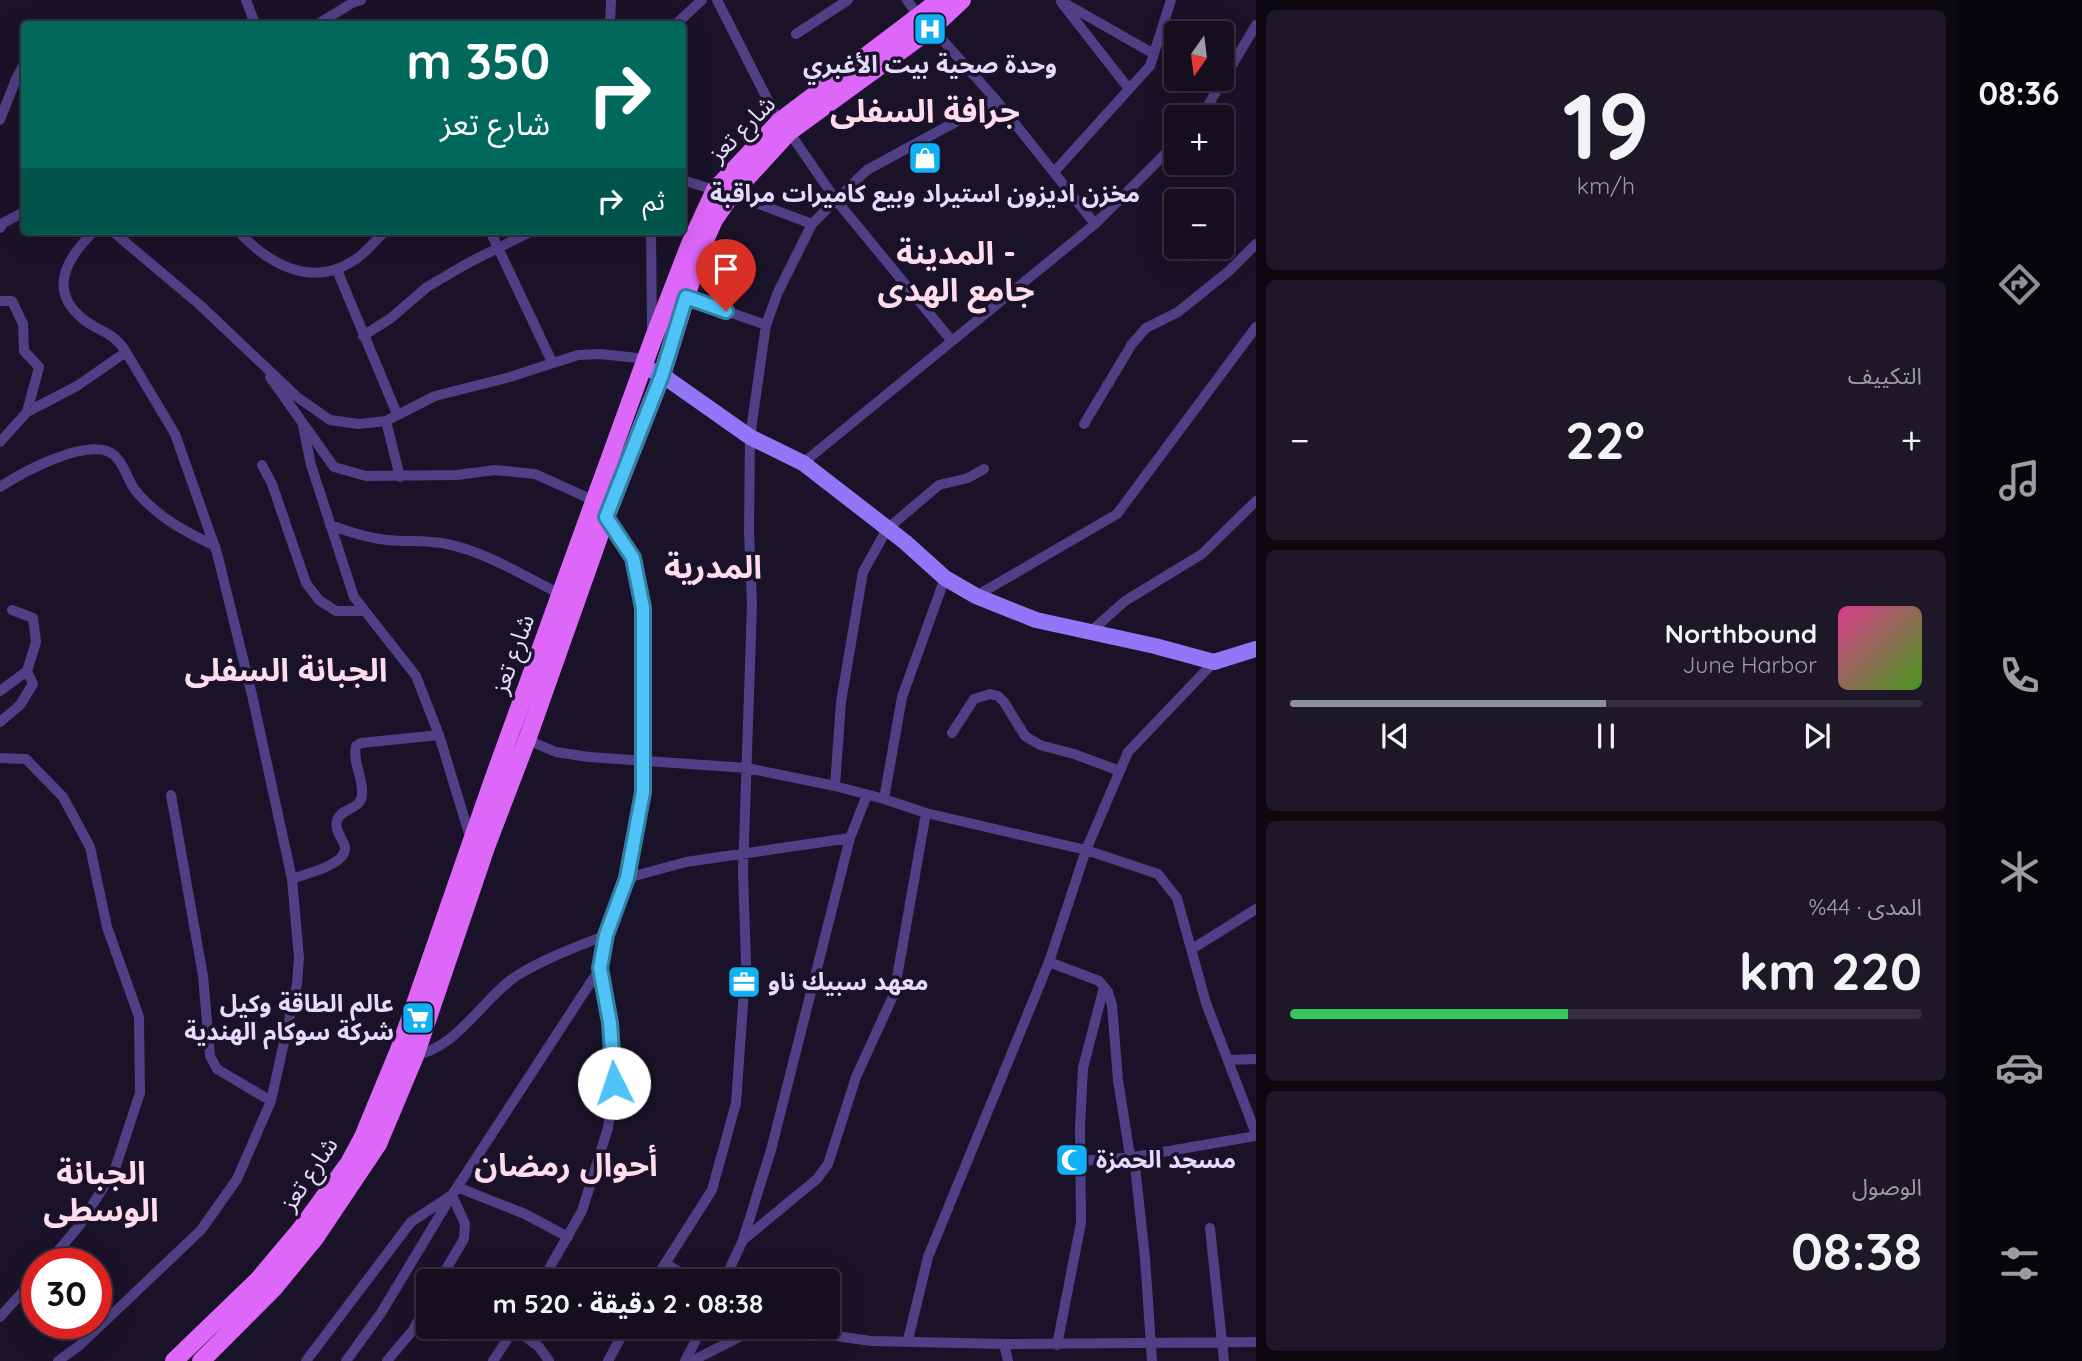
<!DOCTYPE html>
<html lang="ar">
<head>
<meta charset="utf-8">
<style>
	body { margin:0; font-family:Quicksand,"Noto Sans Arabic",sans-serif; background:#1d1727; color:#f1f3f6; direction:rtl; height:100vh; display:flex; flex-direction:column; font-size:26px; white-space:nowrap }
	* { box-sizing:border-box; margin:0 }
	p { font-size:23px; color:#9d9ca4 }
	.icon { flex:none; width:38px; height:38px; fill:none; stroke:currentColor; stroke-width:2; stroke-linecap:round; stroke-linejoin:round }
	.map { position:relative; flex:1; overflow:hidden; direction:ltr }
	.side { display:flex; flex-direction:column; gap:10px; padding:10px; background:#0b0810; width:700px }
	.side>* { flex:none }
	.hud { position:absolute; left:21px; top:21px; width:665px; height:214px; border-radius:7px; box-shadow:0 7px 28px #0002,0 0 0 2px #332e3c; direction:rtl; background:#00695c; color:#fff; overflow:hidden }
	.needle { width:46px; rotate:194deg }
	.buttons { position:absolute; left:1164px; top:21px; display:grid; gap:14px }
	.buttons a { display:grid; place-items:center; width:70px; height:70px; border-radius:7px; background:#140e1e; box-shadow:0 7px 28px #0002,0 0 0 2px #332e3c; font-size:35px }
	.speed { position:absolute; left:21px; top:1248px; display:flex; gap:14px; font-size:35px; font-weight:700; text-align:center }
	.speed>* { display:grid; place-content:center; width:91px; height:91px; border-radius:50%; background:#140e1e; box-shadow:0 7px 28px #0002,0 0 0 2px #332e3c; line-height:1 }
	.speed .limit { border:10px solid #d22; background:#fff; color:#111 }
	.pin { position:absolute; display:grid; place-items:center; width:60px; height:60px; color:#fff; margin:-72px -30px; border-radius:50% 50% 50% 0; rotate:-45deg; box-shadow:0 0 7px #0007 }
	.pin .icon { rotate:45deg }
	.me { position:absolute; width:77px; margin:-38px; rotate:356deg; stroke-linejoin:round; filter:drop-shadow(0 0 5px #0008) }
	.turn { display:flex; align-items:center; gap:24px; height:147px; padding:0 21px; font-size:32px }
	.turn .icon { width:91px; height:91px; stroke-width:2.5 }
	.turn b { display:block; font-size:49px; line-height:60px }
	.then { display:flex; align-items:center; height:66px; padding:0 21px; background:#0003; gap:14px; font-size:26px }
	.big { font-size:52px; font-weight:700; line-height:1.1 }
	.side .tile { flex:1; display:flex; flex-direction:column; justify-content:center; gap:10px; min-width:0; padding:0 24px; border-radius:10px; background:#1d1727 }
	.side .dial { align-items:center; gap:0 }
	.dial b { font-size:91px; line-height:1 }
	.song { display:flex; align-items:center; gap:21px }
	.cover { width:84px; height:84px; border-radius:10px; background:linear-gradient(135deg,hsl(330 70% 55%),hsl(100 70% 35%)) }
	.played { height:7px; border-radius:4px; background:linear-gradient(90deg,#8c9099 50%,#332e3c 50%) }
	.keys { display:flex; justify-content:space-around; direction:ltr }
	.heat { display:flex; justify-content:space-between; align-items:center; font-size:38px; direction:ltr }
	.charge { height:10px; border-radius:5px; background:linear-gradient(90deg,#34c759 44%,#332e3c 0) }
	.trip { position:absolute; left:416px; top:1269px; width:424px; height:70px; border-radius:7px; background:#140e1e; box-shadow:0 7px 28px #0002,0 0 0 2px #332e3c; font-weight:700; line-height:70px; text-align:center; direction:rtl }
	main { display:flex; flex:1; min-height:0 }
	.tabs { display:flex; flex-direction:column; width:126px; justify-content:space-around; align-items:center; background:#08060c; color:#9d9ca4 }
	.tabs .icon { width:49px; height:49px }
	.tabs .active { color:#8c9099 }
	.tabs b { font-size:32px; color:#f1f3f6 }
	.map>svg:first-child { display:block }
	.lines { fill:none; stroke-linecap:round; stroke-linejoin:round }
	.minor { stroke:#4f3f85; stroke-width:10 }
	.secondary { stroke:#9376f8; stroke-width:16 }
	.primary { stroke:#dd67f8; stroke-width:18 }
	.route-casing { stroke:#337fa1; stroke-width:18 }
	.route { stroke:#4fc3f7; stroke-width:12 }
	.labels { text-anchor:middle; stroke-width:7; stroke-linejoin:round; paint-order:stroke }
	.poi-label { font-size:24px; font-weight:bold; fill:#e5dbfd; stroke:#1a1228 }
	.street-label { font-size:24px; fill:#e5dbfd; stroke:#1a1228 }
	.district-label { font-size:32px; font-weight:bold; fill:#fdddeb; stroke:#1a1228 }
</style>
</head>
<body>
<main>
<nav class="tabs">
<b>08:36</b>
<svg class="icon active" aria-label="directions" viewBox="0 0 24 24"><path d="M12 3l9 9-9 9-9-9zM9 14v-3h6M13 9l2 2-2 2"/></svg>
<svg class="icon" aria-label="music" viewBox="0 0 24 24"><path d="M9 18V5l10-2v13"/><circle cx="6" cy="18" r="3"/><circle cx="16" cy="16" r="3"/></svg>
<svg class="icon" aria-label="phone" viewBox="0 0 24 24"><path d="M5 4h4l2 5-3 2q2 4 5 5l2-3 5 2v4C11 20 4 13 5 4z"/></svg>
<svg class="icon" aria-label="climate" viewBox="0 0 24 24"><path d="M12 3v18M4 7l16 10M4 17L20 7"/></svg>
<svg class="icon" aria-label="car" viewBox="0 0 24 24"><path d="M5 17H2v-5l4-1 3-4h7l3 4 3 1v5h-3M9 17h6M6 11h13"/><circle cx="7" cy="17" r="2"/><circle cx="17" cy="17" r="2"/></svg>
<svg class="icon" aria-label="filters" viewBox="0 0 24 24"><path d="M4 7h16M4 17h16"/><circle cx="9" cy="7" r="2"/><circle cx="15" cy="17" r="2"/></svg>
</nav>
<section class="side">
<div class="tile dial"><b>19</b><p>km/h</p></div>
<div class="tile"><p>التكييف</p>
<div class="heat"><a>−</a><b class="big">22°</b><a>+</a></div>
</div>
<div class="tile">
<div class="song"><i class="cover"></i><div><b>Northbound</b><p>June Harbor</p></div></div>
<div class="played"></div>
<div class="keys"><svg class="icon" aria-label="previous" viewBox="0 0 24 24"><path d="M18 5L8 12l10 7zM5 5v14"/></svg><svg class="icon" aria-label="pause" viewBox="0 0 24 24"><path d="M8 5v14M16 5v14"/></svg><svg class="icon" aria-label="next" viewBox="0 0 24 24"><path d="M6 5l10 7-10 7zM19 5v14"/></svg></div>
</div>
<div class="tile"><p>المدى · 44%</p><b class="big">220 km</b><div class="charge"></div></div>
<div class="tile"><p>الوصول</p><b class="big">08:38</b></div>
</section>
<div class="map">
<svg width="1256" height="1361" viewBox="0 0 1256 1361">
	<rect width="100%" height="100%" fill="#1a1228"/>
	<g class="lines">
		<path class="minor" d="M246,0L255,24
			M717,0L779,122L789,132L836,200L951,340
			M907,0L919,17L932,28L996,100L1095,224
			M1061,2L1129,89
			M1068,5L1154,54
			M318,24L352,3L361,0
			M610,24L611,0
			M676,24L702,0
			M796,34L848,0
			M1201,117L1256,25
			M0,120L16,79L24,64
			M1054,172L1150,66L1171,0
			M682,180L715,190
			M732,194L812,224
			M0,228L3,223L24,212
			M112,231L200,305L297,397L330,420L359,424L386,421L435,396L510,377L578,355L600,354L647,359
			M238,231C268,264 311,288 353,261C365,254 375,241 385,231
			M490,231L552,362
			M651,231L652,330
			M337,270L397,414
			M686,297L766,325
			M0,301H12L23,324L24,351L39,367L27,412
			M363,336L391,318L427,287L468,263L532,231
			M270,377L334,467L366,476L457,475L495,470L535,474L595,501
			M386,421L400,477
			M1084,424L1132,344L1146,328L1178,312L1229,271L1256,244
			M303,426L311,465L354,597L416,676L439,735L471,840
			M0,442L27,412L77,386L126,352
			M803,463L1095,224L1176,143
			M262,465L272,484L306,583L319,600L336,611H365
			M0,487C23,472 78,442 107,451C123,457 126,478 135,490C157,517 184,531 215,546
			M330,525C349,532 367,538 387,540C407,542 426,540 447,544C486,552 524,576 560,594
			M976,596L1117,514L1256,327
			M1089,633L1125,601L1202,554L1256,501
			M0,691L27,671L36,642L33,618L12,610
			M0,722L20,705L33,684L27,671
			M952,733L974,699L990,694L998,696L1004,702L1025,736L1040,745L1074,754L1120,771
			M527,740L556,752L589,757L747,768L835,786L884,799L926,813L1086,850L1158,874L1177,898L1206,1003L1256,1134
			M0,758L26,759L63,797L90,847L107,927L139,1017L140,1093L115,1169L79,1226L47,1264
			M835,786L841,702L863,572L887,529L939,485L968,478L984,469
			M171,795L203,976L210,1056L217,1069L271,1101
			M884,799L902,697L945,578
			M627,878L686,862L850,838
			M292,879C305,874 347,865 345,847C343,839 334,830 337,821C340,808 361,810 362,795C364,779 352,763 356,746L361,743L439,735
			M1192,949L1256,909
			M1049,962L1099,981L1108,992L1112,1005L1118,1080L1130,1156
			M413,1055C456,1051 484,996 518,975C545,958 577,947 606,935
			M1228,1060L1256,1059
			M1134,1157L1145,1258L1152,1361
			M1080,1161L1134,1157L1256,1136
			M457,1187L525,1214L568,1237
			M1210,1228L1224,1361
			M743,1240L771,1150L850,838L867,795
			M665,1263L694,1281
			M542,1281L582,1211L608,1128L614,1083L610,1023L600,968L606,935L627,878L643,791V608L633,558L606,517
			M654,1281L712,1190L736,1103L746,962L743,872L752,605L749,532L750,437L766,325L778,292L812,224L836,200L867,170L996,100
			M724,1281L743,1240L817,1179L828,1164L856,1077L894,994L926,813
			M0,1317L37,1276
			M767,1326L871,1341L1004,1344L1256,1342
			M515,1329L539,1347L549,1361
			M908,1340L928,1257L1049,962L1086,850L1128,752L1214,662
			M1004,1344L1008,1361
			M1057,1345L1081,1223L1080,1128L1083,1068L1104,987
			M58,1361L80,1345L201,1230L237,1179L271,1101L297,984L299,958L292,879L252,695L217,553L175,434L126,352C114,332 99,332 83,319C47,290 67,258 94,231
			M306,1361L411,1222L452,1195L465,1224L464,1239L439,1281
			M346,1361L381,1313L452,1195L600,968
			M387,1361L413,1330L429,1301
			M493,1361L516,1326
			M608,1361L627,1326
			M685,1361L703,1326
			M692,1361L761,1326"/>
		<path class="secondary" d="M644,367L662,375L750,437L803,463L905,542L945,578L976,596L1036,620L1155,646L1214,662L1256,649"/>
		<path class="primary" d="M174,1361L258,1280L300,1230L349,1163L363,1137L399,1050L493,780L652,342L690,244L715,190L779,122L940,0
			M201,1361L273,1289L315,1238L378,1144L415,1056L486,847L527,740L606,517L662,375L701,249L714,220L732,194L789,132L932,28L962,0"/>
	</g>
	<g class="lines">
		<defs>
			<path id="route" d="M614,1083L610,1023L600,968L606,935L627,878L643,792V608L633,558L606,517L662,375L686,297L726,311"/>
		</defs>
		<use href="#route" class="route-casing"/>
		<use href="#route" class="route"/>
	</g>
	<defs>
		<symbol id="hospital-square" viewBox="-11 -11 22 22"><rect x="-9" y="-9" width="18" height="18" rx="4" fill="#10b1f4" stroke="#1a1228"/><path d="M-5-5h3v3.5h4V-5h3V5h-3V1.5h-4V5h-3Z" fill="#fff"/></symbol>
		<symbol id="shop-square" viewBox="-11 -11 22 22"><rect x="-9" y="-9" width="18" height="18" rx="4" fill="#10b1f4" stroke="#1a1228"/><path d="M-5-2.5h2.3a2.7 3.5 0 0 1 5.4 0H5L5.5 6h-11ZM-1.5-2.5h3a1.5 2.3 0 0 0-3 0Z" fill="#fff"/></symbol>
		<symbol id="office-square" viewBox="-11 -11 22 22"><rect x="-9" y="-9" width="18" height="18" rx="4" fill="#10b1f4" stroke="#1a1228"/><path d="M-6-3h4V-5.5h4V-3h4V5H-6ZM-1-4.5V-3h2v-1.5ZM-6 0V1H6V0Z" fill="#fff"/></symbol>
		<symbol id="supermarket-square" viewBox="-11 -11 22 22"><rect x="-9" y="-9" width="18" height="18" rx="4" fill="#10b1f4" stroke="#1a1228"/><path d="M-6-5.5h2.5l.6 2H6L4.5 2H-2.5L-4.4-4H-6ZM-1.5 3.2a1.3 1.3 0 1 0 .1 0ZM3 3.2a1.3 1.3 0 1 0 .1 0Z" fill="#fff"/></symbol>
		<symbol id="mosque-square" viewBox="-11 -11 22 22"><rect x="-9" y="-9" width="18" height="18" rx="4" fill="#10b1f4" stroke="#1a1228"/><path d="M3.5-4.9A6 6 0 1 0 3.5 4.9A5 5 0 1 1 3.5-4.9Z" fill="#fff"/></symbol>
	</defs>
	<g fill-rule="evenodd">
		<use href="#hospital-square" x="911" y="10" width="38" height="38"/>
		<use href="#shop-square" x="906" y="139" width="38" height="38"/>
		<use href="#office-square" x="725" y="963" width="38" height="38"/>
		<use href="#supermarket-square" x="399" y="999" width="38" height="38"/>
		<use href="#mosque-square" x="1053" y="1141" width="38" height="38"/>
	</g>
	<g class="labels">
		<g class="poi-label">
			<text x="930" y="73">وحدة صحية بيت الأغبري</text>
			<text x="925" y="202">مخزن اديزون استيراد وبيع كاميرات مراقبة</text>
			<text x="768" y="990" text-anchor="start">معهد سبيك ناو</text>
			<text x="394" y="1012" text-anchor="end">عالم الطاقة وكيل<tspan x="394" dy="28">شركة سوكام الهندية</tspan></text>
			<text x="1096" y="1168" text-anchor="start">مسجد الحمزة</text>
		</g>
		<g class="street-label">
			<text transform="translate(742 129) rotate(-45)" y="8">شارع تعز</text>
			<text transform="translate(513 654) rotate(-70)" y="8">شارع تعز</text>
			<text transform="translate(309 1174) rotate(-56)" y="8">شارع تعز</text>
		</g>
		<g class="district-label">
			<text x="925" y="122">جرافة السفلى</text>
			<text x="956" y="264">المدينة -<tspan x="956" dy="37">جامع الهدى</tspan></text>
			<text x="713" y="578">المدرية</text>
			<text x="286" y="681">الجبانة السفلى</text>
			<text x="566" y="1176">أحوال رمضان</text>
			<text x="101" y="1184">الجبانة<tspan x="101" dy="37">الوسطى</tspan></text>
		</g>
	</g>
</svg>
<div class="buttons">
<a><svg class="needle" viewBox="-14 -14 28 28"><path d="M0-13l5 13h-10z" fill="#e53935"/><path d="M0 13l5-13h-10z" fill="#9d9ca4"/></svg></a>
<a>+</a>
<a>−</a>
</div>
<div class="speed"><div class="limit">30</div></div>
<div class="pin" style="left:726px;top:311px;background:#d93025"><svg class="icon" aria-label="arrive" viewBox="0 0 24 24"><path d="M6 21V4h12l-3 4 3 4H6"/></svg></div>
<svg class="me" style="left:614px;top:1083px" viewBox="-20 -20 40 40"><circle r="19" fill="#fff"/><path d="M0-13L10 11 0 6-10 11z" fill="#4fc3f7"/></svg>
<div class="trip">08:38 · 2 دقيقة · 520 m</div>
<div class="hud">
<div class="turn"><svg class="icon" aria-label="right" viewBox="0 0 24 24"><path d="M7 20v-9h11M14 6l5 5-5 5"/></svg><div><b>350 m</b>شارع تعز</div></div>
<div class="then">ثم<svg class="icon" aria-label="right" viewBox="0 0 24 24"><path d="M7 20v-9h11M14 6l5 5-5 5"/></svg></div>
</div>
</div>
</main>
</body>
</html>
